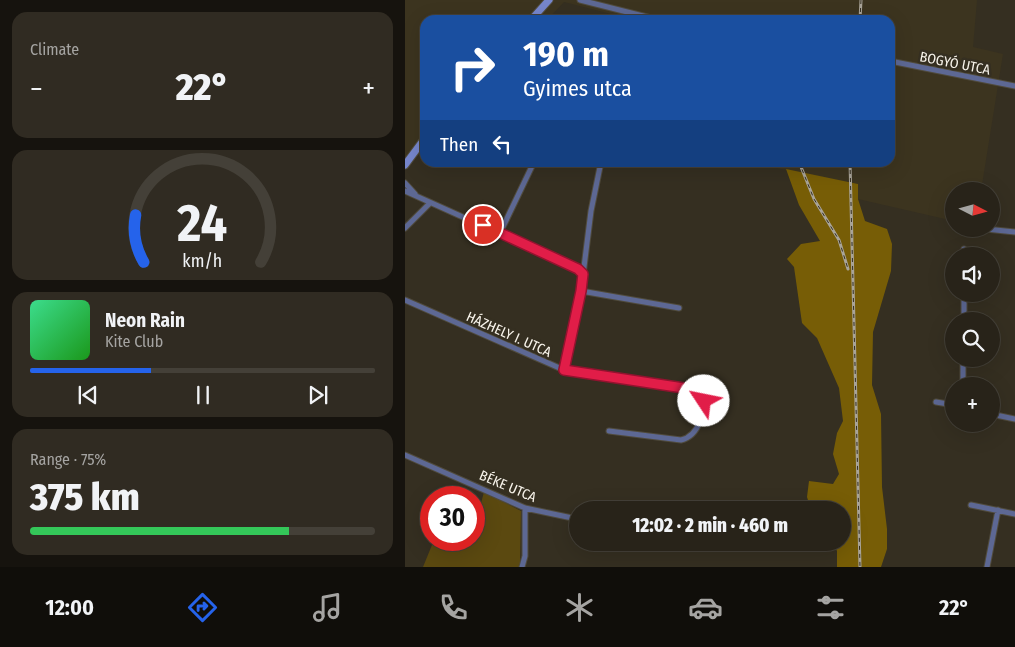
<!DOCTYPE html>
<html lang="en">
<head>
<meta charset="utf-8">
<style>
	body { margin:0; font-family:"Fira Sans Condensed",sans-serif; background:#302b22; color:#f1f3f6; height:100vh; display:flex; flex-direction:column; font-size:19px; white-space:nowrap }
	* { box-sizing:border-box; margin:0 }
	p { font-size:16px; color:#a5a4a2 }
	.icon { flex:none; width:28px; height:28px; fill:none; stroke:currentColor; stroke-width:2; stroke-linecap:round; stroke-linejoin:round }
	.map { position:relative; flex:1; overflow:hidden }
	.drawer { display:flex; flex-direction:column; gap:12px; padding:12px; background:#16130e; width:405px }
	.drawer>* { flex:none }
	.banner { position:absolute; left:15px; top:15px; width:475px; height:152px; border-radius:15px; box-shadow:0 5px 20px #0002,0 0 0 1px #444038; background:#1a4fa0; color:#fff; overflow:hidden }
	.needle { width:32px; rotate:96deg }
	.tools { position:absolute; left:540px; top:182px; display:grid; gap:10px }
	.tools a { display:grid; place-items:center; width:55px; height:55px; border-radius:50%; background:#282319; box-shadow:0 5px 20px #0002,0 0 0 1px #444038; font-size:25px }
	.speed { position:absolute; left:15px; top:486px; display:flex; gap:10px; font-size:25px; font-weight:700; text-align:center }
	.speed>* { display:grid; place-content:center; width:65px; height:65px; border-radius:50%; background:#282319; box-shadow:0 5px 20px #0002,0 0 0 1px #444038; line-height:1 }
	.speed .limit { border:8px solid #d22; background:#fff; color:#111 }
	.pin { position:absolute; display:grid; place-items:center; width:42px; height:42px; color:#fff; margin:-21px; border:2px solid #fff; border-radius:50%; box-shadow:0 1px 5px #0007 }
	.me { position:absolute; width:55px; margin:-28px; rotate:304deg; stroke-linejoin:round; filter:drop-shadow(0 0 4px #0008) }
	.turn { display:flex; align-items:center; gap:18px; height:105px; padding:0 20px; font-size:22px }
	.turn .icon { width:65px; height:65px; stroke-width:2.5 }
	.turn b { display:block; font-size:35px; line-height:42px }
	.then { display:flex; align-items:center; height:48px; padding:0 20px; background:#0003; gap:10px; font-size:19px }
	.big { font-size:38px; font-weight:800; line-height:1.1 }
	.drawer .card { flex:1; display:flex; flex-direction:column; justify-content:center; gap:8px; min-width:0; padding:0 18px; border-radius:15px; background:#302b22 }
	.drawer .dial { align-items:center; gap:0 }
	.dial svg { height:130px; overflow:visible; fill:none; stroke:#444038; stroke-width:7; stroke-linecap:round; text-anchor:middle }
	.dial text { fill:#f1f3f6; stroke:none }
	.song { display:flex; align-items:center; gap:15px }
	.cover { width:60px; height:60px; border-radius:8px; background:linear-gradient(135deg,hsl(150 70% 55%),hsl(120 70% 35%)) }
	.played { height:5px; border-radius:2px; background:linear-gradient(90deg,#2563eb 35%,#444038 35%) }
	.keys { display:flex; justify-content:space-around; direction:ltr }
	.heat { display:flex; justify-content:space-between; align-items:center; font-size:28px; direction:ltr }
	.charge { height:8px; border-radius:4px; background:linear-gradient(90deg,#34c759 75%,#444038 0) }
	.trip { position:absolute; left:164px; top:501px; width:282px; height:50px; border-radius:25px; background:#282319; box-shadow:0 5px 20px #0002,0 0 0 1px #444038; font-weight:800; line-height:50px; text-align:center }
	.dock { display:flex; height:80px; justify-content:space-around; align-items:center; background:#100e0a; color:#a5a4a2 }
	.dock .icon { width:35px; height:35px }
	.dock .current { color:#2563eb }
	.dock b { font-size:22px; color:#f1f3f6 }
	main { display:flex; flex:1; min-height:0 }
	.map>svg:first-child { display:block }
	.built { fill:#3c341f }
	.green { fill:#5b4910 }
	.forest { fill:#775d06 }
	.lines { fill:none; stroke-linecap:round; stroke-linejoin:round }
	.minor-casing { stroke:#504b3d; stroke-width:7 }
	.secondary-casing { stroke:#504b3d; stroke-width:9 }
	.minor { stroke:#5d6894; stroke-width:5 }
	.secondary { stroke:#7686cc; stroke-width:7 }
	.rail-casing { stroke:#a9a499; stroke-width:3 }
	.rail { stroke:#352f21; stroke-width:1; stroke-dasharray:4; stroke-linecap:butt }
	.route-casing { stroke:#92132f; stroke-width:12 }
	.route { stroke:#e11d48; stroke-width:9 }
	.labels { text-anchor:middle; stroke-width:5; stroke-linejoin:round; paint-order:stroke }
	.street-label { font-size:14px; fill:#f8f4eb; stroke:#352f21 }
</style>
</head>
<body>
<main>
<section class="drawer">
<div class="card"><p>Climate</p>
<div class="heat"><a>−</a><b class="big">22°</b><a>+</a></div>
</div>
<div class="card dial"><svg viewBox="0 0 100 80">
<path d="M14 69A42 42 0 1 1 86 69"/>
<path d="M14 69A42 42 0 0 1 9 40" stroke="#2563eb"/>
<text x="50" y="56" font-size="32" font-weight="700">24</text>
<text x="50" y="72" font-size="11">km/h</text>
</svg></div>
<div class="card">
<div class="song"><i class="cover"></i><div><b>Neon Rain</b><p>Kite Club</p></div></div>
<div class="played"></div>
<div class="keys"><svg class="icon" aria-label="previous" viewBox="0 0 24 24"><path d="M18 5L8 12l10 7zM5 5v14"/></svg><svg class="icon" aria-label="pause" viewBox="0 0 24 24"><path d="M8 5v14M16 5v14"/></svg><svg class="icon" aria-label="next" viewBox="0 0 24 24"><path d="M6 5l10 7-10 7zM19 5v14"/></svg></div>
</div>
<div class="card"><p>Range · 75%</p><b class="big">375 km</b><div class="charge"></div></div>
</section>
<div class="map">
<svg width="610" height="567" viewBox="0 0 610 567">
	<rect width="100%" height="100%" fill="#352f21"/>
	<path class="built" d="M0,0H572L568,47L598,54L576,191H549V221L453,199V184L345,163L485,162V20H230L159,2L142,20H20V147L0,168Z"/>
	<path class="green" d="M79,492L116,511L115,567H18L29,540H69V529Z"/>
	<path class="forest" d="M381,169L453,184V199L460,221L482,229L487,244L486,271L468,332L467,385L476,414L477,487L482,529V549L476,567H432V551L428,543L438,542V510H406L402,497L404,481L428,484L434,474L428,454L432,433L438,421L434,388L412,338L397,323L389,267L382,259L396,244L415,241L394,205Z"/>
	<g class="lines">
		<defs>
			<path id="minor" d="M175,0L254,20
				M485,61L610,86
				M0,183L10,194
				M0,191L173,269L177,274
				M0,228L25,203
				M581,229L610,232
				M95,233L129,162
				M559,256V249
				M176,291L274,308
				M0,300L159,370L292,390L298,394C301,411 294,436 276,440L204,431
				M559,321V294
				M159,370L176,291L186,211L196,162
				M558,386V359
				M531,402L549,405
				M586,414L610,419
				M0,455L120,508L172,519
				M566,505L610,514
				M117,567L120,556V508
				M582,567L593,510"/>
			<path id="secondary" d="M126,20L144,0
				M0,165L20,138"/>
		</defs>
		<use href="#minor" class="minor-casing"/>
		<use href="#secondary" class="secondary-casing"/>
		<use href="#minor" class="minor"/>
		<use href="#secondary" class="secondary"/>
		<defs>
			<path id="rail" d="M455,20L456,0
				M394,162L409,199L434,240L443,269
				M445,162L455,567"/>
		</defs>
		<use href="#rail" class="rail-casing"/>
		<use href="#rail" class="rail"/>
	</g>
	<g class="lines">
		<defs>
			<path id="route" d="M78,225L173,269L178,274L176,291L159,370L292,390L298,394L299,401"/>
		</defs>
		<use href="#route" class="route-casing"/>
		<use href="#route" class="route"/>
	</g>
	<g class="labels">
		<g class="street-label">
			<text transform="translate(550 63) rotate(11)" y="5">BOGYÓ UTCA</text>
			<text transform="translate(104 334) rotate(24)" y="5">HÁZHELY I. UTCA</text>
			<text transform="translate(103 486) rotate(23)" y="5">BÉKE UTCA</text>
		</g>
	</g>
</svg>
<div class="tools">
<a><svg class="needle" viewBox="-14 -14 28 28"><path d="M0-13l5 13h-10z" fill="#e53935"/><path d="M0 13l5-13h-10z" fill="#a5a4a2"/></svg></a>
<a><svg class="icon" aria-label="sound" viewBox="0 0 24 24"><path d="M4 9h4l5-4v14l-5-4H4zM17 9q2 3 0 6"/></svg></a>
<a><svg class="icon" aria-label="search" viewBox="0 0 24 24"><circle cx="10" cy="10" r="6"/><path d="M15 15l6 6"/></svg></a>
<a>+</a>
</div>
<div class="speed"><div class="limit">30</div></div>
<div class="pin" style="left:78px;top:225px;background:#d93025"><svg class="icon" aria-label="arrive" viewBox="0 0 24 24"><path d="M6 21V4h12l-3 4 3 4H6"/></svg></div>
<svg class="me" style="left:299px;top:401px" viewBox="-20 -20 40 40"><circle r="19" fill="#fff"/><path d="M0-13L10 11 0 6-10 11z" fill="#e11d48"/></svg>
<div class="trip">12:02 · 2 min · 460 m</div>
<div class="banner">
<div class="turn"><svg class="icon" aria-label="right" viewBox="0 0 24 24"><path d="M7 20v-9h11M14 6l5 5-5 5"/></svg><div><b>190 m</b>Gyimes utca</div></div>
<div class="then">Then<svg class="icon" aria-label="left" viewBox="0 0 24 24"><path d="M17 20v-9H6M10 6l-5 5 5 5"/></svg></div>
</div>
</div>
</main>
<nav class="dock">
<b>12:00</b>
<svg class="icon current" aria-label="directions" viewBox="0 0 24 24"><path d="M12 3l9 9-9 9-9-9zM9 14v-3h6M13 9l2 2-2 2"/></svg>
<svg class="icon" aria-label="music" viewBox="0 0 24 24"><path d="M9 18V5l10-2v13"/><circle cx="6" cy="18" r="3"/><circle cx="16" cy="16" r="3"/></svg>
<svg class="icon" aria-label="phone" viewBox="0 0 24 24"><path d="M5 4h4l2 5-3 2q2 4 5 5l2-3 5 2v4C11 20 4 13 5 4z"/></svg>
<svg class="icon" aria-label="climate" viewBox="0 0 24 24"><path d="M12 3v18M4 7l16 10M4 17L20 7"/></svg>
<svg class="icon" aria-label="car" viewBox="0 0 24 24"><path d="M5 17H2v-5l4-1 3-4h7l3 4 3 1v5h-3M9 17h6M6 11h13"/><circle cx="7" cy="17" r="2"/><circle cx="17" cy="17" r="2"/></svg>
<svg class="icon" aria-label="filters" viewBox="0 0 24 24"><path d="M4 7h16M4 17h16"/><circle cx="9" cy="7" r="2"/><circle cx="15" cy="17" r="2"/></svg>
<b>22°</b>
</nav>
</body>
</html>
